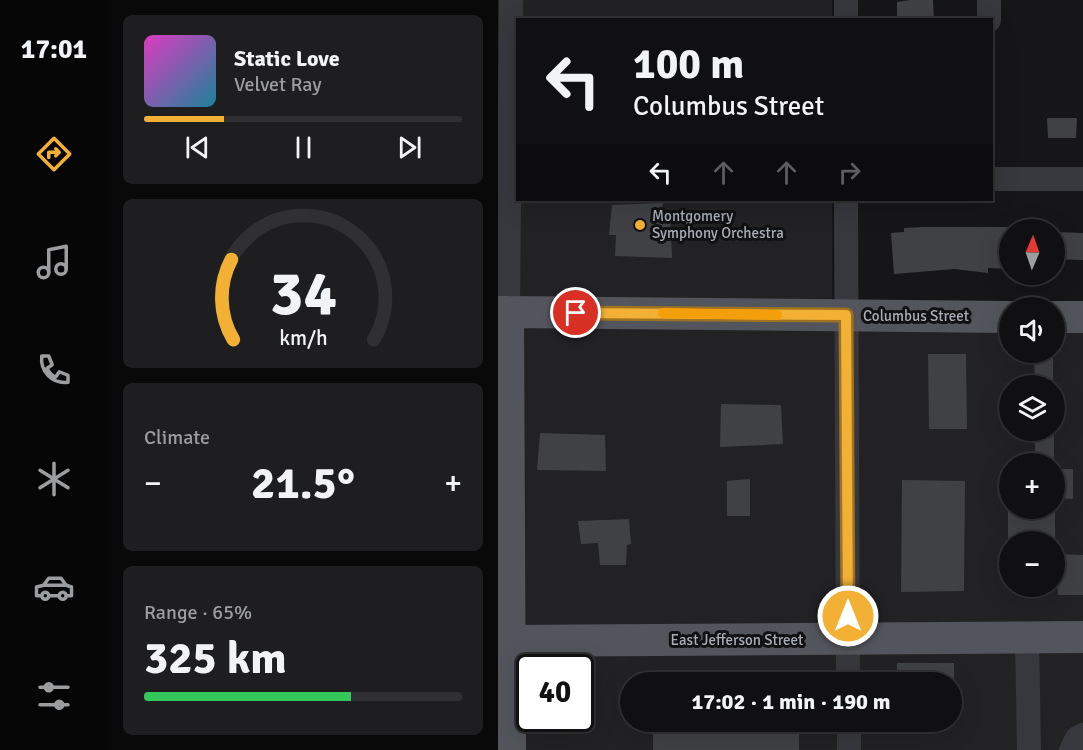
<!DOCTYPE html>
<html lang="en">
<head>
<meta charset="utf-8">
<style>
	body { margin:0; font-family:Signika,sans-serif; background:#1e1e20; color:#f1f3f6; height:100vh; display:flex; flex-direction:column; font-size:22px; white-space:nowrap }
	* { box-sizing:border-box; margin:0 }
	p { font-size:20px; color:#9c9d9f }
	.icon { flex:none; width:33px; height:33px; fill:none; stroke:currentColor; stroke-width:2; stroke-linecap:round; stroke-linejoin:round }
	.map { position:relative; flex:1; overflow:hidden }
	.drawer { display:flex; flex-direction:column; gap:15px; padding:15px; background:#09090a; width:390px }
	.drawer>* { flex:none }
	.banner { position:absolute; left:18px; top:18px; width:477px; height:183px; border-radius:0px; box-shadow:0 6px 24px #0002,0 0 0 2px #303032; background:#101012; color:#f1f3f6; overflow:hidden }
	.needle { width:39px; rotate:2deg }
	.buttons { position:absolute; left:501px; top:219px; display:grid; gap:12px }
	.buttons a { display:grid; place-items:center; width:66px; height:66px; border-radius:50%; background:#101012; box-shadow:0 6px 24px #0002,0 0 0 2px #303032; font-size:30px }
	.speed { position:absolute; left:18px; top:654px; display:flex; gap:12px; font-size:30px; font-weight:700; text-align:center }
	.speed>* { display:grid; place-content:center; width:78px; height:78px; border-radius:50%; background:#101012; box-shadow:0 6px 24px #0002,0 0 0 2px #303032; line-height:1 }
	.speed .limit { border:3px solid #111; border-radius:9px; background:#fff; color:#111 }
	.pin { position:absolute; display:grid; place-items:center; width:51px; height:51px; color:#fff; margin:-26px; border:3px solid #fff; border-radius:50%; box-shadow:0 2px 6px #0007 }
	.me { position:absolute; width:66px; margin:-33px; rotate:0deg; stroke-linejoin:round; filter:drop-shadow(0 0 4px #0008) }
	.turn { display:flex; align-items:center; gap:21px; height:126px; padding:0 18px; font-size:27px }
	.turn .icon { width:78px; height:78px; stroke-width:2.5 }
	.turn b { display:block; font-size:42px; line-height:51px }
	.lanes { display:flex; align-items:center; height:57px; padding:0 18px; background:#0003; justify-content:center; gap:30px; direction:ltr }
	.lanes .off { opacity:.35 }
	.big { font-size:45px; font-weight:800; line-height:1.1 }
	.drawer .tile { flex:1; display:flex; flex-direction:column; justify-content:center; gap:9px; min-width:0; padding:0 21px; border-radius:9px; background:#1e1e20 }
	.drawer .dial { align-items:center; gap:0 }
	.dial svg { height:156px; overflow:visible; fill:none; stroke:#303032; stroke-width:7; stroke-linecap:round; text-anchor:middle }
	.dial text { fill:#f1f3f6; stroke:none }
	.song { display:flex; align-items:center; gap:18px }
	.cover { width:72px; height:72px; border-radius:9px; background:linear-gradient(135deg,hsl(310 70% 55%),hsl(190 70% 35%)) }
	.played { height:6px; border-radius:3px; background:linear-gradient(90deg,#f2b134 25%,#303032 25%) }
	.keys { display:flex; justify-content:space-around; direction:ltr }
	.heat { display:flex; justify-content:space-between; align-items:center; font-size:33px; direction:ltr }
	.charge { height:9px; border-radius:4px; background:linear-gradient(90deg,#34c759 65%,#303032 0) }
	.trip { position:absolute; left:122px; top:672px; width:342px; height:60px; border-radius:30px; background:#101012; box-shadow:0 6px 24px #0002,0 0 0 2px #303032; font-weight:800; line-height:60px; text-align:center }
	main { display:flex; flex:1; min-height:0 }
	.tabs { display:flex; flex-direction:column; width:108px; justify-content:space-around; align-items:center; background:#060607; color:#9c9d9f }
	.tabs .icon { width:42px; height:42px }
	.tabs .selected { color:#f2b134 }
	.tabs b { font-size:27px; color:#f1f3f6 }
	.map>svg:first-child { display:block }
	.built { fill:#222225; fill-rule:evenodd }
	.building { fill:#404145 }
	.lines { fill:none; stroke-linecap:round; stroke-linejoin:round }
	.minor { stroke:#37383d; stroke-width:24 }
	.major { stroke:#53555c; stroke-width:32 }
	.route-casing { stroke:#9d7322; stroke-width:15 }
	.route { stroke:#f2b134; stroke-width:10 }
	.slow { stroke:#f59e0b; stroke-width:10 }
	.poi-dot { fill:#f2b134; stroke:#111113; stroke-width:2 }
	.labels { text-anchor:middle; stroke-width:6; stroke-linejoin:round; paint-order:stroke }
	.poi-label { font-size:15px; fill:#a8adb8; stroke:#111113; text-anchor:start }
	.street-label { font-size:15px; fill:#a8adb8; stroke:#111113 }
</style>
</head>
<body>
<main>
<nav class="tabs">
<b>17:01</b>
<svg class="icon selected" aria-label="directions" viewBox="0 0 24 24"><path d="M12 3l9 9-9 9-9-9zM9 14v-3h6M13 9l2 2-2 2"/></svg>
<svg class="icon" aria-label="music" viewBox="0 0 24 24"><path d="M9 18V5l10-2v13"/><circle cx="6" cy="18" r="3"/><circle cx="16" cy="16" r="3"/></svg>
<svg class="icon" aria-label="phone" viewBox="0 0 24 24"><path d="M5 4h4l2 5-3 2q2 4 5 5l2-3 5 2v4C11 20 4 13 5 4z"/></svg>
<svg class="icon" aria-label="climate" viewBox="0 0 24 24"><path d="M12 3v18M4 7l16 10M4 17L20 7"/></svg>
<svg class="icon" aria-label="car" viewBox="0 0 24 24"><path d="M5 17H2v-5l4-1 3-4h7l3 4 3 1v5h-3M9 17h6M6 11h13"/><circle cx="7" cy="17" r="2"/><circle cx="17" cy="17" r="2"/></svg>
<svg class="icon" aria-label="filters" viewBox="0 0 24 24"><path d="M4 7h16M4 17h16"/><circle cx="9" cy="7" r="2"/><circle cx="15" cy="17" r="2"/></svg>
</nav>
<section class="drawer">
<div class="tile">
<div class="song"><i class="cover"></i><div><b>Static Love</b><p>Velvet Ray</p></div></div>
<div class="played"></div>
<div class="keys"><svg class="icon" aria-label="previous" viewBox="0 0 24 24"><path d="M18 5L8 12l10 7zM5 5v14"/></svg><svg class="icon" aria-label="pause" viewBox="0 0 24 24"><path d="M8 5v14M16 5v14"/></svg><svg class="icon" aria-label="next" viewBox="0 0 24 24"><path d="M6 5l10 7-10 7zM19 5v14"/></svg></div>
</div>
<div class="tile dial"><svg viewBox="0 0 100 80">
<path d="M14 69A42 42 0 1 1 86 69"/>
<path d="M14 69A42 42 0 0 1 13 28" stroke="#f2b134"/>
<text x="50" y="56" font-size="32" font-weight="700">34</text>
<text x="50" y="72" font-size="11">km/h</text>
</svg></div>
<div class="tile"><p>Climate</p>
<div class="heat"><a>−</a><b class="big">21.5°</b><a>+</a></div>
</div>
<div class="tile"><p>Range · 65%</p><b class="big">325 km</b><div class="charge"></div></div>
</section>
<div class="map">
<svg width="585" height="750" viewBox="0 0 585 750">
	<rect width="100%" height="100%" fill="#161618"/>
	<path class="built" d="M0,0H334V19L20,20V200H334V327L511,328L512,352H556L557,328L585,329V750H0ZM512,386H556V430H512ZM512,464H556V508H512ZM512,542H556V586H512ZM32,668H82V718H32ZM132,682H453V722H132Z"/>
	<path class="building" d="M412,0H435L436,20H399V2Z
		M549,118H579L578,138H550Z
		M165,203L164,212L172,213L174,258L117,256L118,235H111L114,205Z
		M424,227H512V269L490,268V273L456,269L396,274L393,233L406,232V228Z
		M556,232L585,233V260L556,259Z
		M430,354H468L469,429H431Z
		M536,356H555V386H537Z
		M223,404L283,405L285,444L222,447Z
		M537,430H556V464H537Z
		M42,433L107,435L108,471L39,470Z
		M556,469H575V499L556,498Z
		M252,479V516H229V481Z
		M404,480L467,481L466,591L403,592Z
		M510,508H557V542H510Z
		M131,519L133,544L129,545L128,565H102L100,543L83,544L80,521Z
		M556,554L585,555V595H560Z
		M399,663H456V682H399Z
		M155,722H301V750H155Z"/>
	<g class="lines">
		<path class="minor" d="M348,20V0
			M491,20V0
			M494,179H585
			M348,200L350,682
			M10,312L13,0
			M529,637L531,750
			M351,722V750
			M573,750L579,738L585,735"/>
		<path class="major" d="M0,312L512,317
			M10,312L12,750
			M556,317H585
			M0,641L585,637"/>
	</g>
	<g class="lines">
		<defs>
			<path id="route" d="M78,313L348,315L350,616"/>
		</defs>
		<use href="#route" class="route-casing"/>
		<use href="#route" class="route"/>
		<path class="slow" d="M165,313L279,315"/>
	</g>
	<circle class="poi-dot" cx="142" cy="225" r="6"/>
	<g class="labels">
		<g class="poi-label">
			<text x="154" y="221">Montgomery<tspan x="154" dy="17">Symphony Orchestra</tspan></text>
		</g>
		<g class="street-label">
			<text x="418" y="321">Columbus Street</text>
			<text x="239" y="645">East Jefferson Street</text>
		</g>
	</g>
</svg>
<div class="buttons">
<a><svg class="needle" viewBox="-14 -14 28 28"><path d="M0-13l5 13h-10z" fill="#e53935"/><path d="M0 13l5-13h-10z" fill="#9c9d9f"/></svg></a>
<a><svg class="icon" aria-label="sound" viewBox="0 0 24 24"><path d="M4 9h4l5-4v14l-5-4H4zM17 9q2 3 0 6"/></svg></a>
<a><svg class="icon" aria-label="layers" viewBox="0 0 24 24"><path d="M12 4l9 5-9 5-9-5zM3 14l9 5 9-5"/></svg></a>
<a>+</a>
<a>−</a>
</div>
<div class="speed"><div class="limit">40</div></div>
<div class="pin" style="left:78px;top:313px;background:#d93025"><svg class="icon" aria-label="arrive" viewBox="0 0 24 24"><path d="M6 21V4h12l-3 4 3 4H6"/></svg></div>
<svg class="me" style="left:350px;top:616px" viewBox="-20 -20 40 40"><circle r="17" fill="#f2b134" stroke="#fff" stroke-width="3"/><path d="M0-11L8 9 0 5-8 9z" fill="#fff"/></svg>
<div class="trip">17:02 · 1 min · 190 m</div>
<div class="banner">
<div class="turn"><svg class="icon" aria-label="left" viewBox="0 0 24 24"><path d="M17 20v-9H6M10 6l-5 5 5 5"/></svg><div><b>100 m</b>Columbus Street</div></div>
<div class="lanes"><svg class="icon" aria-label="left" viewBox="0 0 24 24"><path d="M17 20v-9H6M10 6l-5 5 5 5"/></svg><svg class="icon off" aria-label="ahead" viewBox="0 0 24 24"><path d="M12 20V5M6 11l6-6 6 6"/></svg><svg class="icon off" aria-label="ahead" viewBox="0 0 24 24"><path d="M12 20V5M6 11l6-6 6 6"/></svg><svg class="icon off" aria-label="right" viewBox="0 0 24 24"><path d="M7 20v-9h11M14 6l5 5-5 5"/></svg></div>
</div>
</div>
</main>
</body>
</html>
